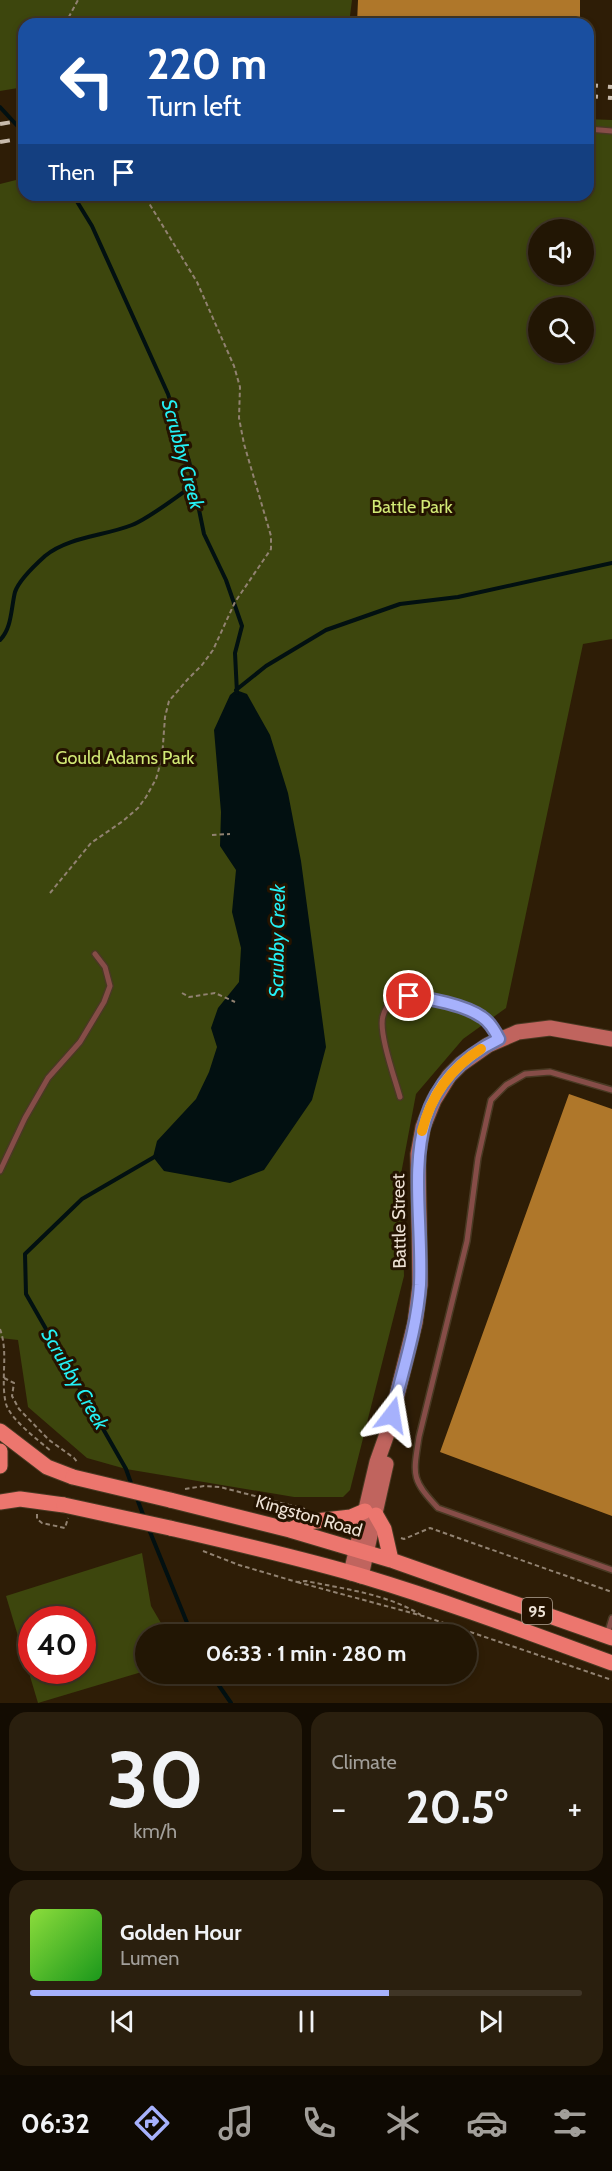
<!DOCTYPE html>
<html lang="en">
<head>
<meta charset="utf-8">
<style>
	body { margin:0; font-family:Cabin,sans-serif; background:#2a1f0e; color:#f1f3f6; height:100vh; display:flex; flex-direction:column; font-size:22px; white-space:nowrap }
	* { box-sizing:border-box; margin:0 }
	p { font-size:20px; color:#a29f9a }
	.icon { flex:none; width:33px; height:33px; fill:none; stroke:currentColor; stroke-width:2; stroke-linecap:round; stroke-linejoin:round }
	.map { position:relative; height:1703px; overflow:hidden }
	.drawer { display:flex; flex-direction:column; gap:9px; padding:9px; background:#130c02; flex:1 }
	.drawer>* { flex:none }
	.guide { position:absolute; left:18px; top:18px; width:576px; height:183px; border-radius:18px; box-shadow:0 3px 9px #0003,0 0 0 2px #3f3526; background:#1a4fa0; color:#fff; overflow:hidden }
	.buttons { position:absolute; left:528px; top:219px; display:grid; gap:12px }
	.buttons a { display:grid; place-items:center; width:66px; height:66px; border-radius:50%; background:#221604; box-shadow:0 3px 9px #0003,0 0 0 2px #3f3526; font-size:30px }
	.speed { position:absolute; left:18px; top:1606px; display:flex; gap:12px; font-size:30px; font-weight:700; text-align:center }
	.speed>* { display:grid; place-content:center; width:78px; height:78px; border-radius:50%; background:#221604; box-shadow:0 3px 9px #0003,0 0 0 2px #3f3526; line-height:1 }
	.speed .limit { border:9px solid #d22; background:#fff; color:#111 }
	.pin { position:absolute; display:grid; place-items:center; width:51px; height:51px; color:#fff; margin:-26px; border:3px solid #fff; border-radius:50%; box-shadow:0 2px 6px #0007 }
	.me { position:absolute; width:66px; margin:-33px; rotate:14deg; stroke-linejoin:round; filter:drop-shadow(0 0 4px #0008) }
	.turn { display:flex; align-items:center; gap:21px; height:126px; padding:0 30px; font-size:27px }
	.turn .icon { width:78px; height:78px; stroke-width:2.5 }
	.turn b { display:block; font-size:42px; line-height:51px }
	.then { display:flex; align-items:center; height:57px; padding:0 30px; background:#0003; gap:12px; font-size:22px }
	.big { font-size:45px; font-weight:700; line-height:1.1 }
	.drawer .tile { flex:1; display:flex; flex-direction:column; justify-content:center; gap:9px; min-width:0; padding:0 21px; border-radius:18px; background:#2a1f0e }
	.drawer .dial { align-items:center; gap:0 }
	.dial b { font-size:78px; line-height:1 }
	.song { display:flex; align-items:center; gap:18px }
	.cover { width:72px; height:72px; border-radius:9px; background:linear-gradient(135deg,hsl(90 70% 55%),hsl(120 70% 35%)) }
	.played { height:6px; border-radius:3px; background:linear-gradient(90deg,#a6b1fc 65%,#3f3526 65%) }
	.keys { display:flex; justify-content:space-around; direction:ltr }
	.heat { display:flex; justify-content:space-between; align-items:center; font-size:33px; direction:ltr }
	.drawer .tiles { flex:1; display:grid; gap:9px; grid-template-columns:1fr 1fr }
	.tile:last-child { grid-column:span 2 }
	.trip { position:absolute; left:135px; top:1624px; width:342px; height:60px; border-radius:30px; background:#221604; box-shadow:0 3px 9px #0003,0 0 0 2px #3f3526; font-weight:700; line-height:60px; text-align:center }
	.dock { display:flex; height:96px; justify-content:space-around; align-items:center; background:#0e0902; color:#a29f9a }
	.dock .icon { width:42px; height:42px }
	.dock .on { color:#a6b1fc }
	.dock b { font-size:27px; color:#f1f3f6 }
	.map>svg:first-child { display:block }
	.green { fill:#3d460d; fill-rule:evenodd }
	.water { fill:#021011 }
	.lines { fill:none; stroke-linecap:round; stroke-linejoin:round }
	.stream { stroke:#021011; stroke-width:4 }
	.building { fill:#af772a }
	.lane-casing { stroke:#493923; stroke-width:8 }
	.secondary-casing { stroke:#493923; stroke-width:17 }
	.primary-casing { stroke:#493923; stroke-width:17 }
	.path { stroke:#918271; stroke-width:2; stroke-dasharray:4.5 3; stroke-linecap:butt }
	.lane { stroke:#864d48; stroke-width:5 }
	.secondary { stroke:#c0645e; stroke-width:15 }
	.primary { stroke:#ec766e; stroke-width:15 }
	.rail { stroke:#c8bbac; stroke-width:4; stroke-dasharray:10 10; stroke-linecap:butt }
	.primary-bridge-casing { stroke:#493923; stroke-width:17; stroke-linecap:butt }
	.primary-bridge { stroke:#ec766e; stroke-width:15 }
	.route-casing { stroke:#6c73a4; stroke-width:15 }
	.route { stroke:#a6b1fc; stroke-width:10 }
	.slow { stroke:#f59e0b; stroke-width:10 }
	.labels { text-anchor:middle; stroke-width:6; stroke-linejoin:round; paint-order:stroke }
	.shield { fill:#241300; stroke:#b1a495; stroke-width:1.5 }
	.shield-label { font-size:16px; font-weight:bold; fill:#eee2d5 }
	.park-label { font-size:18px; fill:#d2e975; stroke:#241300 }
	.street-label { font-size:18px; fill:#eee2d5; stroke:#241300 }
	.water-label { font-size:20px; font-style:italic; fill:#24f1f5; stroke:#241300 }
</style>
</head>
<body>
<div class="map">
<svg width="612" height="1703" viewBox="0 0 612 1703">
	<rect width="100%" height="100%" fill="#2e1d06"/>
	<path class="green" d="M0,0H352L349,24H24V87L0,91Z
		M588,119L612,120V639L583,644L506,1008L463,1039L416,1094L401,1174L404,1276L350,1490L343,1497H294L126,1469L87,1458L28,1407L18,1340L0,1338V184L24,178V195H588ZM538,230H584V274H538ZM538,308H584V352H538Z
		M142,1553L151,1606L168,1635H146L145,1671L38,1703L6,1596ZM32,1620H82V1671H32Z"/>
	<path class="water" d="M236,690L247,694L270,735L288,793L301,861L326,1047L312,1100L264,1170L230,1183L164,1171L153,1157L157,1141L196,1099L209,1072L217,1047L211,1028L218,1008L239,982L241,948L232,912L236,870L220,846L221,812L214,730L230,695Z"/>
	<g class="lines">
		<path class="stream" d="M0,107L24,133
			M73,195L92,226L168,394L189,461L204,534L226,580L242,626L235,653L237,693
			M0,640C12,628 11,608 15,592C19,580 35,565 45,556C68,537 104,536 132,525C150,518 177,496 194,485
			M236,690L266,666L326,630L400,604L458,597L612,563
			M132,1486L126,1469L26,1294L25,1254L82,1199L156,1156
			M136,1496L144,1517
			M148,1527L192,1635
			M211,1674L231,1703"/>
	</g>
	<path class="building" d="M358,0H580V24H357Z
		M569,1094L612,1109V1516L440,1452Z"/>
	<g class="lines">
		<defs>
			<path id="lane" d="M588,129L612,131
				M612,1090L550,1072L525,1074L506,1085L491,1100L478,1158L467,1241L419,1437C413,1476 411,1479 438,1508L612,1570
				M400,1097C395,1079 378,1032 383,1016C391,987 422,997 442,1003C455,1006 470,1009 481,1016C489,1022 494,1029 498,1038
				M0,1171L25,1118L48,1078L80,1042L104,1002L110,986L105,967L95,954
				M607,1635L612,1618"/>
			<path id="secondary" d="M351,1573L377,1462L388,1431L415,1323L420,1285L418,1154L423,1127L434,1100L449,1076L461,1064L488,1045L518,1032L550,1028L612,1039
				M361,1576L386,1464"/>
			<path id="primary" d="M0,1431L47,1467L73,1477
				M0,1451V1466
				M170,1500L290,1530L391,1560L612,1638
				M0,1502L20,1499L64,1505
				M376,1515L384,1529L391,1560
				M170,1528C235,1543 301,1558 365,1577C448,1602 530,1633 612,1663
				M290,1530L307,1522L351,1517L365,1511"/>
		</defs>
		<use href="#lane" class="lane-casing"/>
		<use href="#secondary" class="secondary-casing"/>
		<use href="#primary" class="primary-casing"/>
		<path class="path" d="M65,24L78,0
			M212,835L230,834
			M50,893L91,843L123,821L138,808L146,797L156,779L162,758L165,717L169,701L188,679L202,665L213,650L235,602L271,549V536L244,444L239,418L240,387L234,366L197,282L144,195
			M182,993L189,997L215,993L235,1002
			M0,1329C9,1354 0,1379 6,1404C11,1420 38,1440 51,1451
			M4,1378L14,1383L12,1396L19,1409L49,1440L74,1458L78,1463
			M185,1489L204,1486L220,1487L305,1509
			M37,1514V1519L42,1523L65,1528L68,1518
			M401,1538L404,1539L430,1528L612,1592
			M203,1551L239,1565L297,1582L306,1581C344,1589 387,1594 421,1615
			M297,1582L423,1616L612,1680"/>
		<use href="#lane" class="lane"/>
		<use href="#secondary" class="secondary"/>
		<use href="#primary" class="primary"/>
		<path class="rail" d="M588,85L612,87
			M588,96L612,98
			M0,124L24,120
			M0,142L24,138"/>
		<defs>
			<path id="primary-bridge" d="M73,1477L170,1500
				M64,1505L170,1528"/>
		</defs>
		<use href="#primary-bridge" class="primary-bridge-casing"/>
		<use href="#primary-bridge" class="primary-bridge"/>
	</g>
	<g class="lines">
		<defs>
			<path id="route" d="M392,1415C402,1372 417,1329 420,1285C424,1189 390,1092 499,1039C495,1031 490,1022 482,1017C465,1005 429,998 409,996"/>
		</defs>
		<use href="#route" class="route-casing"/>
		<use href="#route" class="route"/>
		<path class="slow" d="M422,1131C431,1096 451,1068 481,1049"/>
	</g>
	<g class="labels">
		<rect class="shield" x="522" y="1598" width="30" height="26" rx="4.5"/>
		<g class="shield-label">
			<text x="537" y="1617">95</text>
		</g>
		<g class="park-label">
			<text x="412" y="513">Battle Park</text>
			<text x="125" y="764">Gould Adams Park</text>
		</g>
		<g class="street-label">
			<text transform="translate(399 1221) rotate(-91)" y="6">Battle Street</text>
			<text transform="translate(309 1516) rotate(16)" y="6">Kingston Road</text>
		</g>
		<g class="water-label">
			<text transform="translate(183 454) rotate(75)" y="7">Scrubby Creek</text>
			<text transform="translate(277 941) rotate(-89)" y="7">Scrubby Creek</text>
			<text transform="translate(75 1379) rotate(60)" y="7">Scrubby Creek</text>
		</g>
	</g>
</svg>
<div class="buttons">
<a><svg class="icon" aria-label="sound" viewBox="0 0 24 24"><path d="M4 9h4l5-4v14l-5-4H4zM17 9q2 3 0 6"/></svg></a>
<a><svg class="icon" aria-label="search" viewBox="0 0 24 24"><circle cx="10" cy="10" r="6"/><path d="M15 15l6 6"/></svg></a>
</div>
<div class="speed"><div class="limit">40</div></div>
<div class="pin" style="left:409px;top:996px;background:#d93025"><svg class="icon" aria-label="arrive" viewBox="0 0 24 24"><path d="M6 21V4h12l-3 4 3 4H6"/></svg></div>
<svg class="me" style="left:392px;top:1415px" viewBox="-20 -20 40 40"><path d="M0-17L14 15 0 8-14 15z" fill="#a6b1fc" stroke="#fff" stroke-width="4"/></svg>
<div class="trip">06:33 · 1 min · 280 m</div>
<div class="guide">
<div class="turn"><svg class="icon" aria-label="left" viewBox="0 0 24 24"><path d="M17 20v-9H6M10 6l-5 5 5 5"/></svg><div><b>220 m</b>Turn left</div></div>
<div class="then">Then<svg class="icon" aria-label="arrive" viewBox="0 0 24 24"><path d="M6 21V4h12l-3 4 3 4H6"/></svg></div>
</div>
</div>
<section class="drawer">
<div class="tiles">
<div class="tile dial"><b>30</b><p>km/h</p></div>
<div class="tile"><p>Climate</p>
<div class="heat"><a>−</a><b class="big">20.5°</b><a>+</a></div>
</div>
<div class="tile">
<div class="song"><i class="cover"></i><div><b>Golden Hour</b><p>Lumen</p></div></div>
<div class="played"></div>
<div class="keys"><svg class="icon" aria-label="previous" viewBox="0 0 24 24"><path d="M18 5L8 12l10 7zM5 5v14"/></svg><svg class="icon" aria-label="pause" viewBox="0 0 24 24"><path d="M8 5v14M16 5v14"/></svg><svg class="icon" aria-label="next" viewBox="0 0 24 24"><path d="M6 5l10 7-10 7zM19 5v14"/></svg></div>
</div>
</div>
</section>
<nav class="dock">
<b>06:32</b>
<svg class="icon on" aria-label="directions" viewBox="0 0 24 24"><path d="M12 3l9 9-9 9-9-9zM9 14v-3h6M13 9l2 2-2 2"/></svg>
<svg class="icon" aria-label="music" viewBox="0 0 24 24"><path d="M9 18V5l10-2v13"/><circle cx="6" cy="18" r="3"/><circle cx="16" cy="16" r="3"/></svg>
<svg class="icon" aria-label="phone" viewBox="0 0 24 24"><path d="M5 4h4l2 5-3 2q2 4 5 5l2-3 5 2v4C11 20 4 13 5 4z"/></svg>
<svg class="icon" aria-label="climate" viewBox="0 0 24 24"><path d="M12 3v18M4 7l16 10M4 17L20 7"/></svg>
<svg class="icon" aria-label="car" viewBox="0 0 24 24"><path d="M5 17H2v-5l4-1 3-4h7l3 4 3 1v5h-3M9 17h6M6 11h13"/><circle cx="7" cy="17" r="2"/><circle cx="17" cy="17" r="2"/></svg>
<svg class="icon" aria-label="filters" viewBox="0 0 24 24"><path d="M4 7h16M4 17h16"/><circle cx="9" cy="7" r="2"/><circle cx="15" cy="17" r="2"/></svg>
</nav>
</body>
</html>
